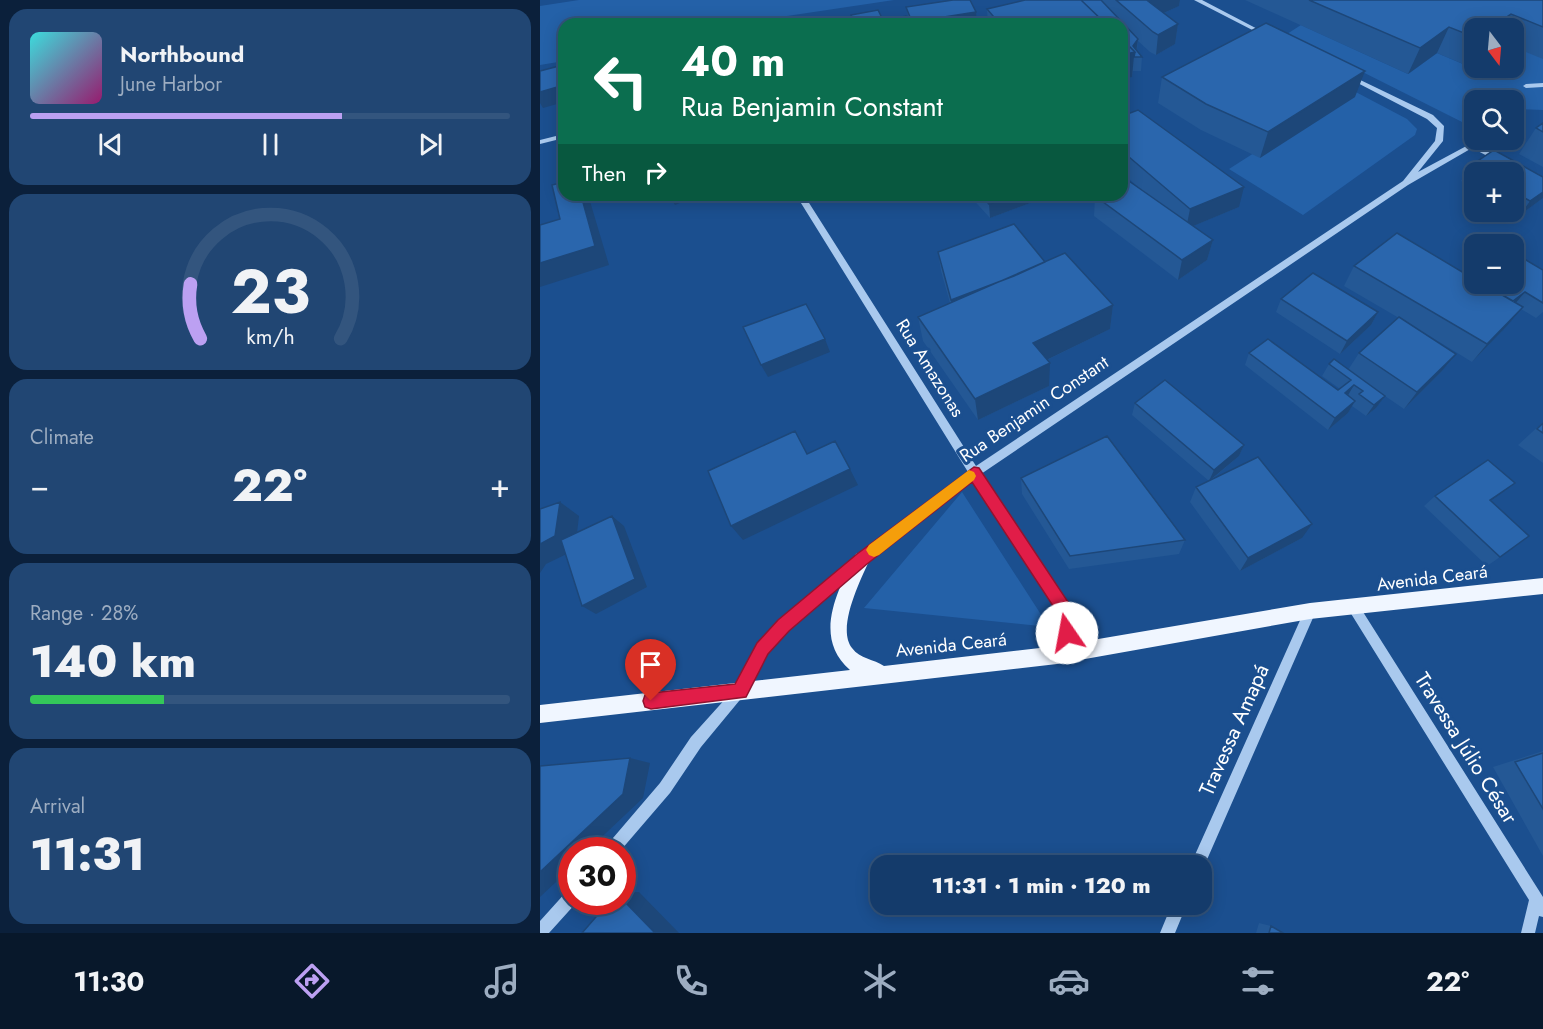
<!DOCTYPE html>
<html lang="en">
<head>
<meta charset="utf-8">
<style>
	body { margin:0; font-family:Jost,sans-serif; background:#214673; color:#f1f3f6; height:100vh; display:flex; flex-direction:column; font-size:22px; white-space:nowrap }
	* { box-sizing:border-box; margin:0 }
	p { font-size:20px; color:#9dadc1 }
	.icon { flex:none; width:33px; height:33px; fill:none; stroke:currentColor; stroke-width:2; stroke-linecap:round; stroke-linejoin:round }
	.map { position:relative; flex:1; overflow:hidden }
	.drawer { display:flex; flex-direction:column; gap:9px; padding:9px; background:#0b203b; width:540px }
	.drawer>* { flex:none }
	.banner { position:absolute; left:18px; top:18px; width:570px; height:183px; border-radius:18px; box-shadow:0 3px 15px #0003,0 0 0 2px #33557e; background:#0b6e4f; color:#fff; overflow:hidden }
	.needle { width:39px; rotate:164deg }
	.fabs { position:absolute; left:924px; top:18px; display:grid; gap:12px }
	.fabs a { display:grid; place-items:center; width:60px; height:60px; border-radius:12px; background:#143b6b; box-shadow:0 3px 15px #0003,0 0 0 2px #33557e; font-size:30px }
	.speed { position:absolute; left:18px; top:837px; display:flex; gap:12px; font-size:30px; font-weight:700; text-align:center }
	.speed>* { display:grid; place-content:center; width:78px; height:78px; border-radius:50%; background:#143b6b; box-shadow:0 3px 15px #0003,0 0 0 2px #33557e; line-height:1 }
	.speed .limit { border:9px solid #d22; background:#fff; color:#111 }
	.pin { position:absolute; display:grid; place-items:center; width:51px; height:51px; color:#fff; margin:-62px -26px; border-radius:50% 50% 50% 0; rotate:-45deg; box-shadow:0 0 6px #0007 }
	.pin .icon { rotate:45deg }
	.me { position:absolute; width:66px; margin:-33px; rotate:348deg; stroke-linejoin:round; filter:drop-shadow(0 0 4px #0008) }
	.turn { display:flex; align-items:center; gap:21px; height:126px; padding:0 24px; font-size:27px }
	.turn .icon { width:78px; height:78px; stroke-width:2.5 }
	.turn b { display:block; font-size:42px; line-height:51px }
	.then { display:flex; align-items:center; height:57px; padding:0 24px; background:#0003; gap:12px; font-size:22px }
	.big { font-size:45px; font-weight:800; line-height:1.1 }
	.drawer .widget { flex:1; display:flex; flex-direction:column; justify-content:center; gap:9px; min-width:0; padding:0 21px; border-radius:18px; background:#214673 }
	.drawer .dial { align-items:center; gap:0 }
	.dial svg { height:156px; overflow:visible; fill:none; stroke:#33557e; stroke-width:7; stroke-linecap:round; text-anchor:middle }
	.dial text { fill:#f1f3f6; stroke:none }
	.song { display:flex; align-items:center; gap:18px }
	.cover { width:72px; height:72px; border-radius:9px; background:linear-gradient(135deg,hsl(180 70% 55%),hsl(320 70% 35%)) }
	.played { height:6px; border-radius:3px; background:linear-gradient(90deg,#bca0f2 65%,#33557e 65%) }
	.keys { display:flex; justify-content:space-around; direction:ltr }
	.heat { display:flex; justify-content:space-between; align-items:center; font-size:33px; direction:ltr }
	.charge { height:9px; border-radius:4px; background:linear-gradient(90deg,#34c759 28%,#33557e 0) }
	.trip { position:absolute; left:330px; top:855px; width:342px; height:60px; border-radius:18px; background:#143b6b; box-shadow:0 3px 15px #0003,0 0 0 2px #33557e; font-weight:800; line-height:60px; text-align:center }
	.tabs { display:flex; height:96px; justify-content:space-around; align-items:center; background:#08182b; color:#9dadc1 }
	.tabs .icon { width:42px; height:42px }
	.tabs .current { color:#bca0f2 }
	.tabs b { font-size:27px; color:#f1f3f6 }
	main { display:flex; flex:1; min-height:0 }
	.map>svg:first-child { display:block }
	.green { fill:#2461a8 }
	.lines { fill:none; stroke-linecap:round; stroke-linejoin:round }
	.minor { fill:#a9c9ee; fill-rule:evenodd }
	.major { fill:#f0f6ff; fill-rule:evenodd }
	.wall { fill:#245895 }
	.shaded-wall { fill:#1d4779 }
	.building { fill:#2a66ad; stroke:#1d4779; stroke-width:1.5 }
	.route { fill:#e11d48; stroke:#92132f; stroke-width:1.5 }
	.slow { fill:#f59e0b }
	.labels { text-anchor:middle; stroke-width:6; stroke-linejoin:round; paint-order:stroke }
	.street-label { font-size:18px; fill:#fff; stroke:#1b4f8f }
	.near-street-label { font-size:21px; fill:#fff; stroke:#1b4f8f }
</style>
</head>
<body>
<main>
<section class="drawer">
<div class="widget">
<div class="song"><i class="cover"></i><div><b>Northbound</b><p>June Harbor</p></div></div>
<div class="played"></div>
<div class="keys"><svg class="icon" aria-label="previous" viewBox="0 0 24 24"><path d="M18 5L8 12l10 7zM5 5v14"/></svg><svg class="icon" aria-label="pause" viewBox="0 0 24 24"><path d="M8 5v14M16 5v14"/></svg><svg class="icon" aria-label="next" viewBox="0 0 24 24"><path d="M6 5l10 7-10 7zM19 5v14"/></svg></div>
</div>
<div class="widget dial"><svg viewBox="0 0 100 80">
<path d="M14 69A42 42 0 1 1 86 69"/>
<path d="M14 69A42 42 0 0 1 9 41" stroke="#bca0f2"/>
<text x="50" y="56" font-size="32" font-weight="700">23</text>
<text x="50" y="72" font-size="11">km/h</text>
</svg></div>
<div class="widget"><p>Climate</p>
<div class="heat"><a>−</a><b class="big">22°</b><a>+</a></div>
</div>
<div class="widget"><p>Range · 28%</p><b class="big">140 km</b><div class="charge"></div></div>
<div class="widget"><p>Arrival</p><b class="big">11:31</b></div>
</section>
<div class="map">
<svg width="1003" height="933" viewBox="0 0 1003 933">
	<rect width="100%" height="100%" fill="#1b4f8f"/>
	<path class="green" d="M39,0H354L194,24H24V61L0,65V6Z
		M761,25L868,74L897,53L923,64L934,56V68H974V38L1003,50V110L974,109V100H934V128L747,34Z
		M812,90L867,119L877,129L875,135L763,215L689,169Z
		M422,492L509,627L324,608Z"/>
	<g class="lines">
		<path class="minor" d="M654,0H662L729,35L724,36Z
			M808,76H812L893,115L904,126L903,141L878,172L932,143L964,159L960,161H957L932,148L868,185L441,474L530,609L533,633L521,659L517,661L513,659L511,655L521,633L520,614L433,480L275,605L227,653L204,695L161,747L130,793L81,850H65L67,845L120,783L151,737L196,687L219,645L267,597L428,472L256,195H264L436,466L863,181L895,141L897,128L887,119L808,78Z
			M1003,83V87L986,88L983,86L986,84Z
			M24,134V138L0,144V140Z
			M814,602L818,604L1003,897V917L999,916L995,933H981L989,900L810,612L808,608L810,604Z
			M770,605L774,607L776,611L662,871V866H650L766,607Z
			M32,889V902H37L9,933H0V921L27,891Z
			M632,904H647L635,933H620Z"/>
		<path class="major" d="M322,551L328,554L330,559C321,579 296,628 312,648C320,659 334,659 344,666L517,646L770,603L1003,578V594L770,619L517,664L0,723V705L310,670C272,637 298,590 316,554Z"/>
	</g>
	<path class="wall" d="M485,0H640L639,6L624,13L638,24L635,44L616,55L610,52L598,41L597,50L602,57L601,71H593L592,77L582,80V24H448L447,9Z
		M705,0H1003V59L974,47V28H934V56L923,64L897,53L868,74Z
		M366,7L437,24H370Z
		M622,77L815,97L720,158L661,130L618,103Z
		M582,116L699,207L653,226L673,240L667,260L638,280L554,216L555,196L603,191L582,173Z
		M1003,123V167L979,154L996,128Z
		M954,150L1003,177V198L980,215L974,211V172H934V189L921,181L929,167Z
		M429,195H512L450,218Z
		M398,252L505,262L573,305L570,329L507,360L509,386L438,420L383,341L378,317L410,303L401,271Z
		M814,266L934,284L1003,270V312L996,318L981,309L967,326L932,362L883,332L916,354L902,371L864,409L845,396L836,408L826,416L812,406L808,413L788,430L705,365L709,353L798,390L800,389L782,376L789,364L808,370L819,353L859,318L804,286Z
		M741,299L838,312L831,325L800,354L736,312Z
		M595,403L704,445L699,456L671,480L762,538L700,571L650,502L656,487L669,481L592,415Z
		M1003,422V463L978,445Z
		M481,478L645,540L639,554L529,569L482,494Z
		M975,483L951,501L960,557L947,566L884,506L895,496Z
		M1003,751V856L953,767Z
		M719,923L731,926L743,933H716Z"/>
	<path class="shaded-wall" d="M611,0H640L639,6L606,21L608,1Z
		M436,12L437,24H373L372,22Z
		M971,14L964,28H950Z
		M638,24L635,44L616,55L618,35Z
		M909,27L897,53L868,74L880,48Z
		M598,39L596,53L594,56L592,77L582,80V55Z
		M934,41V56L923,64Z
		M825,71L815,97L720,158L728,132Z
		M24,85V102L3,108L0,103V92Z
		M704,187L699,207L646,229L650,209Z
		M1003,192V198L980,215L990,201Z
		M41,195H47L49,198L69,265L0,287V263Z
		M129,195H159L135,205Z
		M474,195H512L450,218L449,204Z
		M673,240L667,260L638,280L642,260Z
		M506,263L414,319L411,300Z
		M985,292L974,305L972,303Z
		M573,305L570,329L494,366L493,343Z
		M983,307L967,326L932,362L947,344Z
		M838,312L831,325L800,354L807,341Z
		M285,339L290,352L228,377L221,365Z
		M916,354L902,371L864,409L877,392Z
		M510,363L509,386L438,420L435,399Z
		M814,385L807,397L805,393Z
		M845,396L836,408L826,416L834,405Z
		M815,401L808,413L788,430L795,418Z
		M704,445L699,456L669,481L674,470Z
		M310,469L318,485L203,540L191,526Z
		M975,483L962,493L938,510L950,500Z
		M20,502L39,516L35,550L6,564L0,573V544Z
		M72,516L84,526L107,587L56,614L42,606Z
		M772,524L762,538L700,571L708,558Z
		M90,758L110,763L103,798L48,850H32V867L0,897V872Z
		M82,892H99L139,933H115L82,899Z"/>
	<path class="building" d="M413,0H430L436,12L372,22L366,7Z
		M485,0H541L566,24H460L447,9Z
		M541,0H561L598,39L593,46L602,57H594L595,52L582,39V24H566Z
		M576,0H611L608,1L638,24L618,35L613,32Z
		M769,0H1003V27L971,14L950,28H934V37L909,27L880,48Z
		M338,10L345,24H315L311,15Z
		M366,16L369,24H345L343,21Z
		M311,21L312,24H294Z
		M726,23L825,71L728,132L666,104L622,77Z
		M582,39L595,52L582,55Z
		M19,66L24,79V85L0,92V71Z
		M598,110L704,187L650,209L582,151V116Z
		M1003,123V132L996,128Z
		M954,150L1003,177V192L990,201L974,192V172H939L929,167Z
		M586,179L673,240L642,260L555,196L558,195H582V181Z
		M24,182V195H41L55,246L0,263V225L20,219L12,185Z
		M441,195H474L449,204Z
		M474,224L505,262L474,276L411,300L398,252Z
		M857,233L934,279V284H943L983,307L947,344L814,266Z
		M525,253L573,305L493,343L510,363L435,399L378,317Z
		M986,260L1003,270V303L985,292L973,301L943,284H974V270Z
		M773,273L838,312L807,341L741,299Z
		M266,304L285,339L221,365L203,327Z
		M859,317L916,354L877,392L819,353Z
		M728,339L798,390L811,380L789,364L794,359L845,396L834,405L819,394L823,391L814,385L805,393L815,401L795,418L709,353Z
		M625,380L704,445L674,470L595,403Z
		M1003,423V433L997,429Z
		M255,431L267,454L295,441L310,469L191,526L168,471Z
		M567,436L645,540L530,556L481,478Z
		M718,457L772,524L708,558L656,487Z
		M948,460L975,483L950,500L989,536L960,557L895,496Z
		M20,502L15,536L0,544V509Z
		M72,516L95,579L42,606L21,540Z
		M1003,753V809L975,762Z
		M90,758L83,794L0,872V766Z
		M82,899L115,933H42L69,902H82Z
		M731,926L743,933H729Z"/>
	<path class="route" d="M434,467L439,468L532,608L534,633L532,639L527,641L521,639L519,615L432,482L327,564L249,631L228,654L206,697L111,709L105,707L103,701L105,695L111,693L195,684L217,643L238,620L317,554Z"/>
	<path class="slow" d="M429,470L434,472L436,476L434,480L339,555L334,557L329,555L326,550L329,545Z"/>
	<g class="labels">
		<g class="street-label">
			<text transform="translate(390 368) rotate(58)" y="6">Rua Amazonas</text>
			<text transform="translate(494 409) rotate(-34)" y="6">Rua Benjamin Constant</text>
			<text transform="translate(892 578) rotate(-7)" y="6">Avenida Ceará</text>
			<text transform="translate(411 645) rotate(-6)" y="6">Avenida Ceará</text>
		</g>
		<g class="near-street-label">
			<text transform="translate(694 730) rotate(-66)" y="7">Travessa Amapá</text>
			<text transform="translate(926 748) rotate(58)" y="7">Travessa Júlio César</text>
		</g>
	</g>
</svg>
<div class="fabs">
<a><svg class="needle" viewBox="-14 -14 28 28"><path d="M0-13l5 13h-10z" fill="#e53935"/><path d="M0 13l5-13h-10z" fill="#9dadc1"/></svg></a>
<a><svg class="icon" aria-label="search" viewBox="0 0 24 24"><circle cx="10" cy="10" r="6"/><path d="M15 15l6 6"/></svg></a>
<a>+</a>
<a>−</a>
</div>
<div class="speed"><div class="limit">30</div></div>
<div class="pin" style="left:111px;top:701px;background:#d93025"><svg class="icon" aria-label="arrive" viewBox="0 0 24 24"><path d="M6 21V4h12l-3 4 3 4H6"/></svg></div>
<svg class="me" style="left:527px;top:633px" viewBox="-20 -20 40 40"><circle r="19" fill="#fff"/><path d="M0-13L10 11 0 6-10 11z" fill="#e11d48"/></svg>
<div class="trip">11:31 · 1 min · 120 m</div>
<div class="banner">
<div class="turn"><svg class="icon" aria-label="left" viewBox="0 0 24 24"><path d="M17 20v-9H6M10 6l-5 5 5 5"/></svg><div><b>40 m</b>Rua Benjamin Constant</div></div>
<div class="then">Then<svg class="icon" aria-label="right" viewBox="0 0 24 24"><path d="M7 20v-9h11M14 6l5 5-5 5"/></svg></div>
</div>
</div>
</main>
<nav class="tabs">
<b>11:30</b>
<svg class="icon current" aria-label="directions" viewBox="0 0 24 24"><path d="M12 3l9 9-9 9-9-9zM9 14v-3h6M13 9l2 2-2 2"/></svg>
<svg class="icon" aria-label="music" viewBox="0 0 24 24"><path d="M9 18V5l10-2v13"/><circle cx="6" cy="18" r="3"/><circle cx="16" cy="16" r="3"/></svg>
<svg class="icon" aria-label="phone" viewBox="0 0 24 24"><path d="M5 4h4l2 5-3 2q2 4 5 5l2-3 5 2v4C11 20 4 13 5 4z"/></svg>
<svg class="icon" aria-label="climate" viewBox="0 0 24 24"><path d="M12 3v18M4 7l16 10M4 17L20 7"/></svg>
<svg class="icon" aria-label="car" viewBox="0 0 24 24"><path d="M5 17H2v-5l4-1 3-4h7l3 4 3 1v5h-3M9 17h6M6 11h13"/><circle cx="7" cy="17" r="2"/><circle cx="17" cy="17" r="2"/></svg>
<svg class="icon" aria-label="filters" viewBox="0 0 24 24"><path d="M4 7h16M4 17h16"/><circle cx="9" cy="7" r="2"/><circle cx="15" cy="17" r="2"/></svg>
<b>22°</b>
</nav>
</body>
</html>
